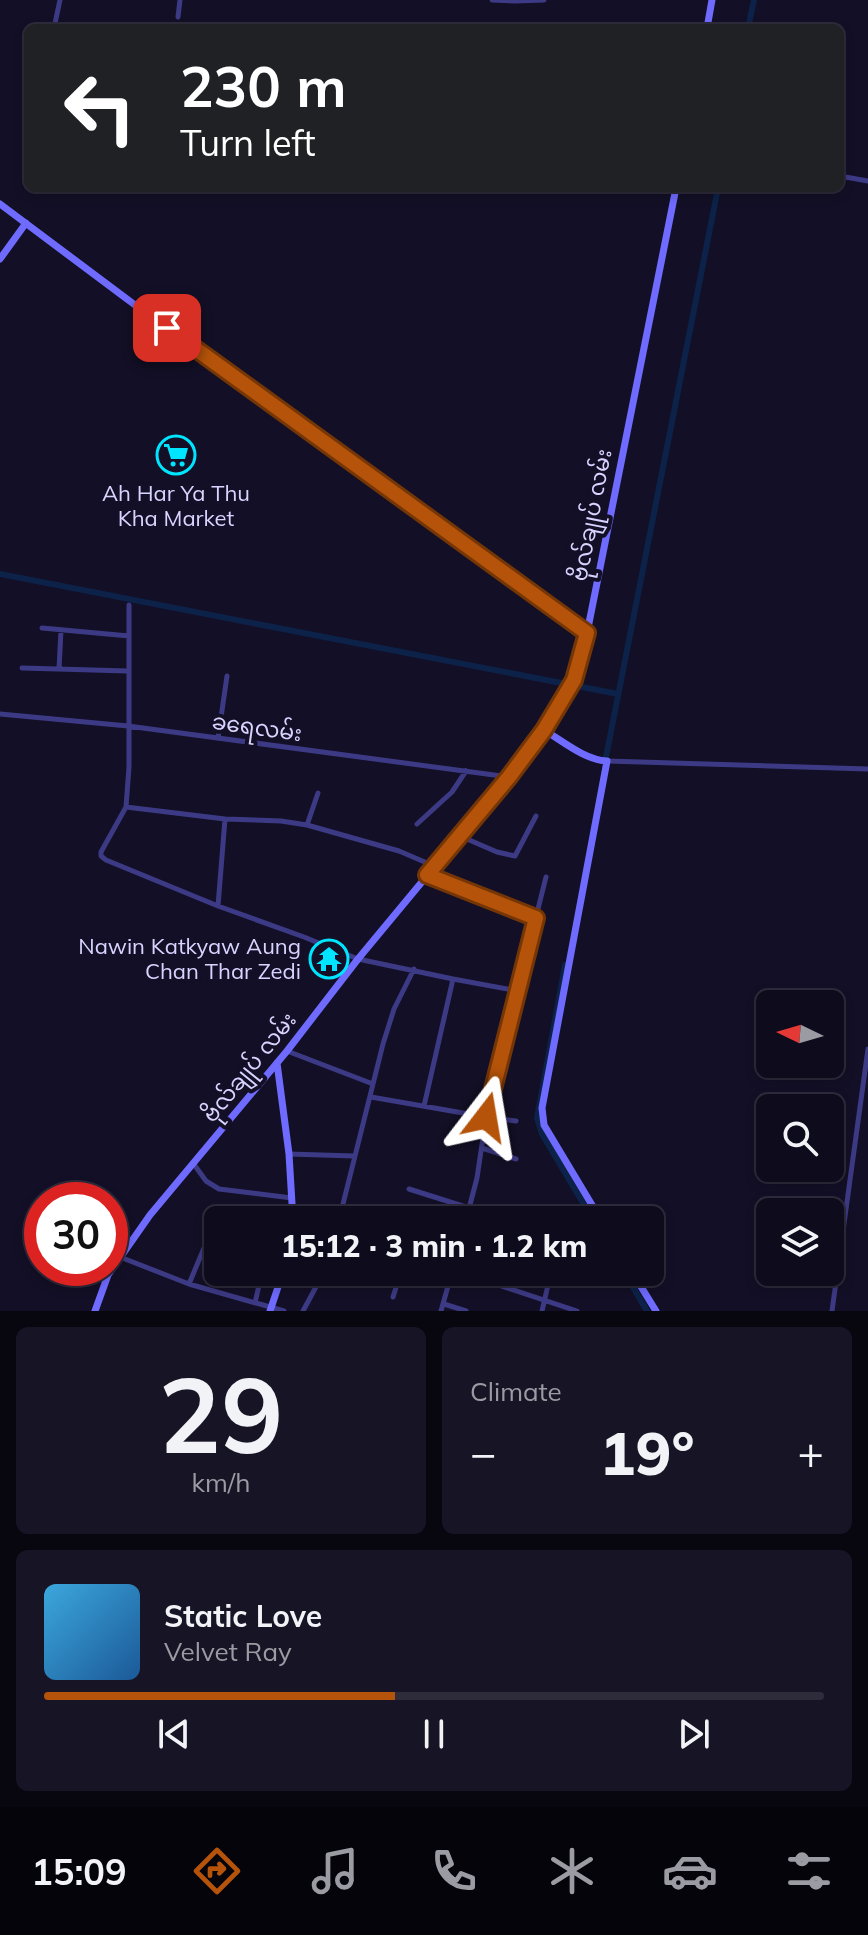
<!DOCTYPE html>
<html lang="en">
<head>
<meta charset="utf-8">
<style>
	body { margin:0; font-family:Mulish,"Noto Sans Myanmar",sans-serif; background:#171425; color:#f1f3f6; height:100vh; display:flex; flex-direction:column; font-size:30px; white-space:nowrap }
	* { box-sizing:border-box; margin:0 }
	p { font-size:26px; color:#9b9ba3 }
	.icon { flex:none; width:44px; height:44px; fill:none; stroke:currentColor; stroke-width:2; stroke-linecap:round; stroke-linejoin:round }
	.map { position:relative; height:1311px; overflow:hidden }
	.drawer { display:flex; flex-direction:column; gap:16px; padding:16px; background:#08060f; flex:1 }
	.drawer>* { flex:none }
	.top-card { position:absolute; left:24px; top:24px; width:820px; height:168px; border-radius:12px; box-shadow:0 4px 12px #0003,0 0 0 2px #2e2b3b; background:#202124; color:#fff; overflow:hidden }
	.needle { width:52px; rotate:275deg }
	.controls { position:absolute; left:756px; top:990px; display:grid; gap:16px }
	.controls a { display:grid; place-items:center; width:88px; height:88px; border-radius:12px; background:#0e0b1c; box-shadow:0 4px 12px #0003,0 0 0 2px #2e2b3b; font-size:40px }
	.speed { position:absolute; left:24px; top:1182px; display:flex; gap:16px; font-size:40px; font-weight:700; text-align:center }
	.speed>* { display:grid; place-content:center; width:104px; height:104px; border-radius:50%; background:#0e0b1c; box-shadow:0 4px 12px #0003,0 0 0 2px #2e2b3b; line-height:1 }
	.speed .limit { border:12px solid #d22; background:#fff; color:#111 }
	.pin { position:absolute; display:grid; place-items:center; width:68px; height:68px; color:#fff; margin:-34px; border-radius:16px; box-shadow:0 4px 12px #0006 }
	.me { position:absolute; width:88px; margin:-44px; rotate:14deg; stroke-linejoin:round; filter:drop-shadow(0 0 6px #0008) }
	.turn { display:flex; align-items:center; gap:28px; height:168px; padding:0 24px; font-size:36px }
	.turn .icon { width:104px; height:104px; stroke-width:2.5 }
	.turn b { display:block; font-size:56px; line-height:68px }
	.big { font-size:60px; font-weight:800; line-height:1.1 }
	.drawer .tile { flex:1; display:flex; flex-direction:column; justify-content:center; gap:12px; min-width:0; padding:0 28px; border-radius:12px; background:#171425 }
	.drawer .dial { align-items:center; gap:0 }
	.dial b { font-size:104px; line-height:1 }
	.song { display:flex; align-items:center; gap:24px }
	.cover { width:96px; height:96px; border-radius:12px; background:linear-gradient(135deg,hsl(200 70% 55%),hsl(210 70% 35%)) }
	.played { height:8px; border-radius:4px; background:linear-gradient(90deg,#b45309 45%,#2e2b3b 45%) }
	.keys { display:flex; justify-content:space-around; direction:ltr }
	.heat { display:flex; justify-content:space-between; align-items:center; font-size:44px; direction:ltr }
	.drawer .tiles { flex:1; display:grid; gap:16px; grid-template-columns:1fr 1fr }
	.tile:last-child { grid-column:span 2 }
	.trip { position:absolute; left:204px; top:1206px; width:460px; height:80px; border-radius:12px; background:#0e0b1c; box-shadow:0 4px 12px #0003,0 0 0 2px #2e2b3b; font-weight:800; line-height:80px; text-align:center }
	.menu { display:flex; height:128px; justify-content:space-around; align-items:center; background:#06040b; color:#9b9ba3 }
	.menu .icon { width:56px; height:56px }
	.menu .selected { color:#b45309 }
	.menu b { font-size:36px; color:#f1f3f6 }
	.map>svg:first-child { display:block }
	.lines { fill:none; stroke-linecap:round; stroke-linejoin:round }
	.canal { stroke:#0c2248; stroke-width:6 }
	.street { stroke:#3d3a85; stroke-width:5 }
	.secondary { stroke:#6f6bff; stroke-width:7 }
	.route-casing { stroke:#753606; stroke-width:20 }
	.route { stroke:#b45309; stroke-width:14 }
	.labels { text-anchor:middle; stroke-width:8; stroke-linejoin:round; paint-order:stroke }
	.poi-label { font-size:22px; fill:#d9d4ff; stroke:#130f26 }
	.street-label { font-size:22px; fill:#d9d4ff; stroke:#130f26 }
</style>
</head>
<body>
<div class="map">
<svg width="868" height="1311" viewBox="0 0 868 1311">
	<rect width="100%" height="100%" fill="#130f26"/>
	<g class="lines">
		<path class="canal" d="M748,28L754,0
			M0,574L618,694
			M605,762L718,188
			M565,965L537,1118L542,1134L593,1220
			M624,1272L647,1311"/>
		<path class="street" d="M492,0L515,1L544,0
			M178,17L180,0
			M54,28L60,0
			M840,176L868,181
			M129,605V767L126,807L101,852V856L106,860L218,906L304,937L358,959L453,979L424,1106
			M42,628L129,636
			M22,668L128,671
			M59,669L61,630
			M0,714L128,726L509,777
			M218,738L227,676
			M607,761L868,769
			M126,807L225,819L281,821L307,825L399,851L434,866
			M417,824L452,792L466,771
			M307,825L318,793
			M460,836L497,852L515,856L536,816
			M428,875L536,918
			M218,906L225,819
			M453,979L518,991
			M287,1051L373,1084
			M371,1097L486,1117L477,1178L466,1220
			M516,1121L486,1117L546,877
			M482,1148L516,1159
			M289,1154L354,1156
			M193,1163L206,1181L219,1189L292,1198
			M409,1189L469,1208
			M339,1220L383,1044L394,1009L414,969
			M120,1257L189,1284L284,1311
			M459,1272L577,1311
			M189,1284L204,1248
			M393,1297L401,1272
			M255,1303L262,1272
			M444,1304L466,1311
			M303,1311L324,1272
			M441,1311L452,1272
			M542,1311L551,1272
			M832,1311L868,1049"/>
		<path class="secondary" d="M707,28L712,0
			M0,204L143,311L587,633
			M0,259L26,223
			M544,730C564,742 585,760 607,761
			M277,1063L289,1154L293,1220
			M601,1220L544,1125L542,1108L607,761
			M632,1272L656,1311
			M95,1311L108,1275L150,1215L287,1051L358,959L509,777L544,730L574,680L587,633L676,188
			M270,1311L283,1272"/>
	</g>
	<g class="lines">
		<defs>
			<path id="route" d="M167,328L587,633L574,680L544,730L509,777L427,875L536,918L486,1117"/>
		</defs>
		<use href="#route" class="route-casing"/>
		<use href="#route" class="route"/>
	</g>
	<defs>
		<symbol id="supermarket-ring" viewBox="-11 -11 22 22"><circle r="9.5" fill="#130f26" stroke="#00e5ff" stroke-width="1.5"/><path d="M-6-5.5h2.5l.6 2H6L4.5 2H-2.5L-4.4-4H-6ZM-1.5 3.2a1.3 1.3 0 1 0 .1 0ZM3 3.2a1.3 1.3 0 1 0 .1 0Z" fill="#00e5ff"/></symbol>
		<symbol id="temple-ring" viewBox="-11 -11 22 22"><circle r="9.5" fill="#130f26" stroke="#00e5ff" stroke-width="1.5"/><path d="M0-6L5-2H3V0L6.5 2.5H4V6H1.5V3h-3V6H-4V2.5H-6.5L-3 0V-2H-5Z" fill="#00e5ff"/></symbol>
	</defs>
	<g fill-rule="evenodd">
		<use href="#supermarket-ring" x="154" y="433" width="44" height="44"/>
		<use href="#temple-ring" x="307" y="937" width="44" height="44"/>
	</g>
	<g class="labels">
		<g class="poi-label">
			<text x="176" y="501">Ah Har Ya Thu<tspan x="176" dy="25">Kha Market</tspan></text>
			<text x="301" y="954" text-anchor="end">Nawin Katkyaw Aung<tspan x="301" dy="25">Chan Thar Zedi</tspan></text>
		</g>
		<g class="street-label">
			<text transform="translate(591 515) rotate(-79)" y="8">ဗိုလ်ချုပ် လမ်း</text>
			<text transform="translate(257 727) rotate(8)" y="8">ခရေလမ်း</text>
			<text transform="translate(249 1067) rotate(-51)" y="8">ဗိုလ်ချုပ် လမ်း</text>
		</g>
	</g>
</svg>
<div class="controls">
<a><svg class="needle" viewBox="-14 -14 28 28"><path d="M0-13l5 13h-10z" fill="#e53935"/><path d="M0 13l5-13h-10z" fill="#9b9ba3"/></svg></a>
<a><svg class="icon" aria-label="search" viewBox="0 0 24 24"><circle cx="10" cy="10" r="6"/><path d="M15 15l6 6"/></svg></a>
<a><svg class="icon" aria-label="layers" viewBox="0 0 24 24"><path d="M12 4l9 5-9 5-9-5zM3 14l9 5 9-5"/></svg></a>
</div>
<div class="speed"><div class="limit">30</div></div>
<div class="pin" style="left:167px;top:328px;background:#d93025"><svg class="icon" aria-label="arrive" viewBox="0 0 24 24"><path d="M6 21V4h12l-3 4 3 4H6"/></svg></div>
<svg class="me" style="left:486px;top:1117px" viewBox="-20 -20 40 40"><path d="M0-17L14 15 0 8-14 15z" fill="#b45309" stroke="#fff" stroke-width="4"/></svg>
<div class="trip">15:12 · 3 min · 1.2 km</div>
<div class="top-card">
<div class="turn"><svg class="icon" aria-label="left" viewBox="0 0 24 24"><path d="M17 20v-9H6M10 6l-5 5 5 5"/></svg><div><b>230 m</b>Turn left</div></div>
</div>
</div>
<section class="drawer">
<div class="tiles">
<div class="tile dial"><b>29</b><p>km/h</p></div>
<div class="tile"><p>Climate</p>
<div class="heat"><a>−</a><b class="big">19°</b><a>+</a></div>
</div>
<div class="tile">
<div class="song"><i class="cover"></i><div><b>Static Love</b><p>Velvet Ray</p></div></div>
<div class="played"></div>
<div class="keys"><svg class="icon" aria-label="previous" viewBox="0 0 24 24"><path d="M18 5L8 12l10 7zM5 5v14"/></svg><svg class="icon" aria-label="pause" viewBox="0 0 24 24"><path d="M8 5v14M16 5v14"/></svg><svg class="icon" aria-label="next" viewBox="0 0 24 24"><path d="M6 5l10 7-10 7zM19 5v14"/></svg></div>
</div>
</div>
</section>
<nav class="menu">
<b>15:09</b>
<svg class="icon selected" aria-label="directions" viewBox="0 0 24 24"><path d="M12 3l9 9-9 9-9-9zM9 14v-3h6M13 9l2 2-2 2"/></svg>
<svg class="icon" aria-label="music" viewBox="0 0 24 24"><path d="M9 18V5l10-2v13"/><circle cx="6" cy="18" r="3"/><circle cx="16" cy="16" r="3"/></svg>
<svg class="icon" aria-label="phone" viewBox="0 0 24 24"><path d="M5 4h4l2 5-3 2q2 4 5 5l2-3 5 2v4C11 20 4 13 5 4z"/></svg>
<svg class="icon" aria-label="climate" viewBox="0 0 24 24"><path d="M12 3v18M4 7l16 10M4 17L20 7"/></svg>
<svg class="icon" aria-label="car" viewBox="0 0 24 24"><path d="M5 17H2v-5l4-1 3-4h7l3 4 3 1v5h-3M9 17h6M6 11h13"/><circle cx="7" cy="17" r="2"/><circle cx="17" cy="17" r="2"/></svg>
<svg class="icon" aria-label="filters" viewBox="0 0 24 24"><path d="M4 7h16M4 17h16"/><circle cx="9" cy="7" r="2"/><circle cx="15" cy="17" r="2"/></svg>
</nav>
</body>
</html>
